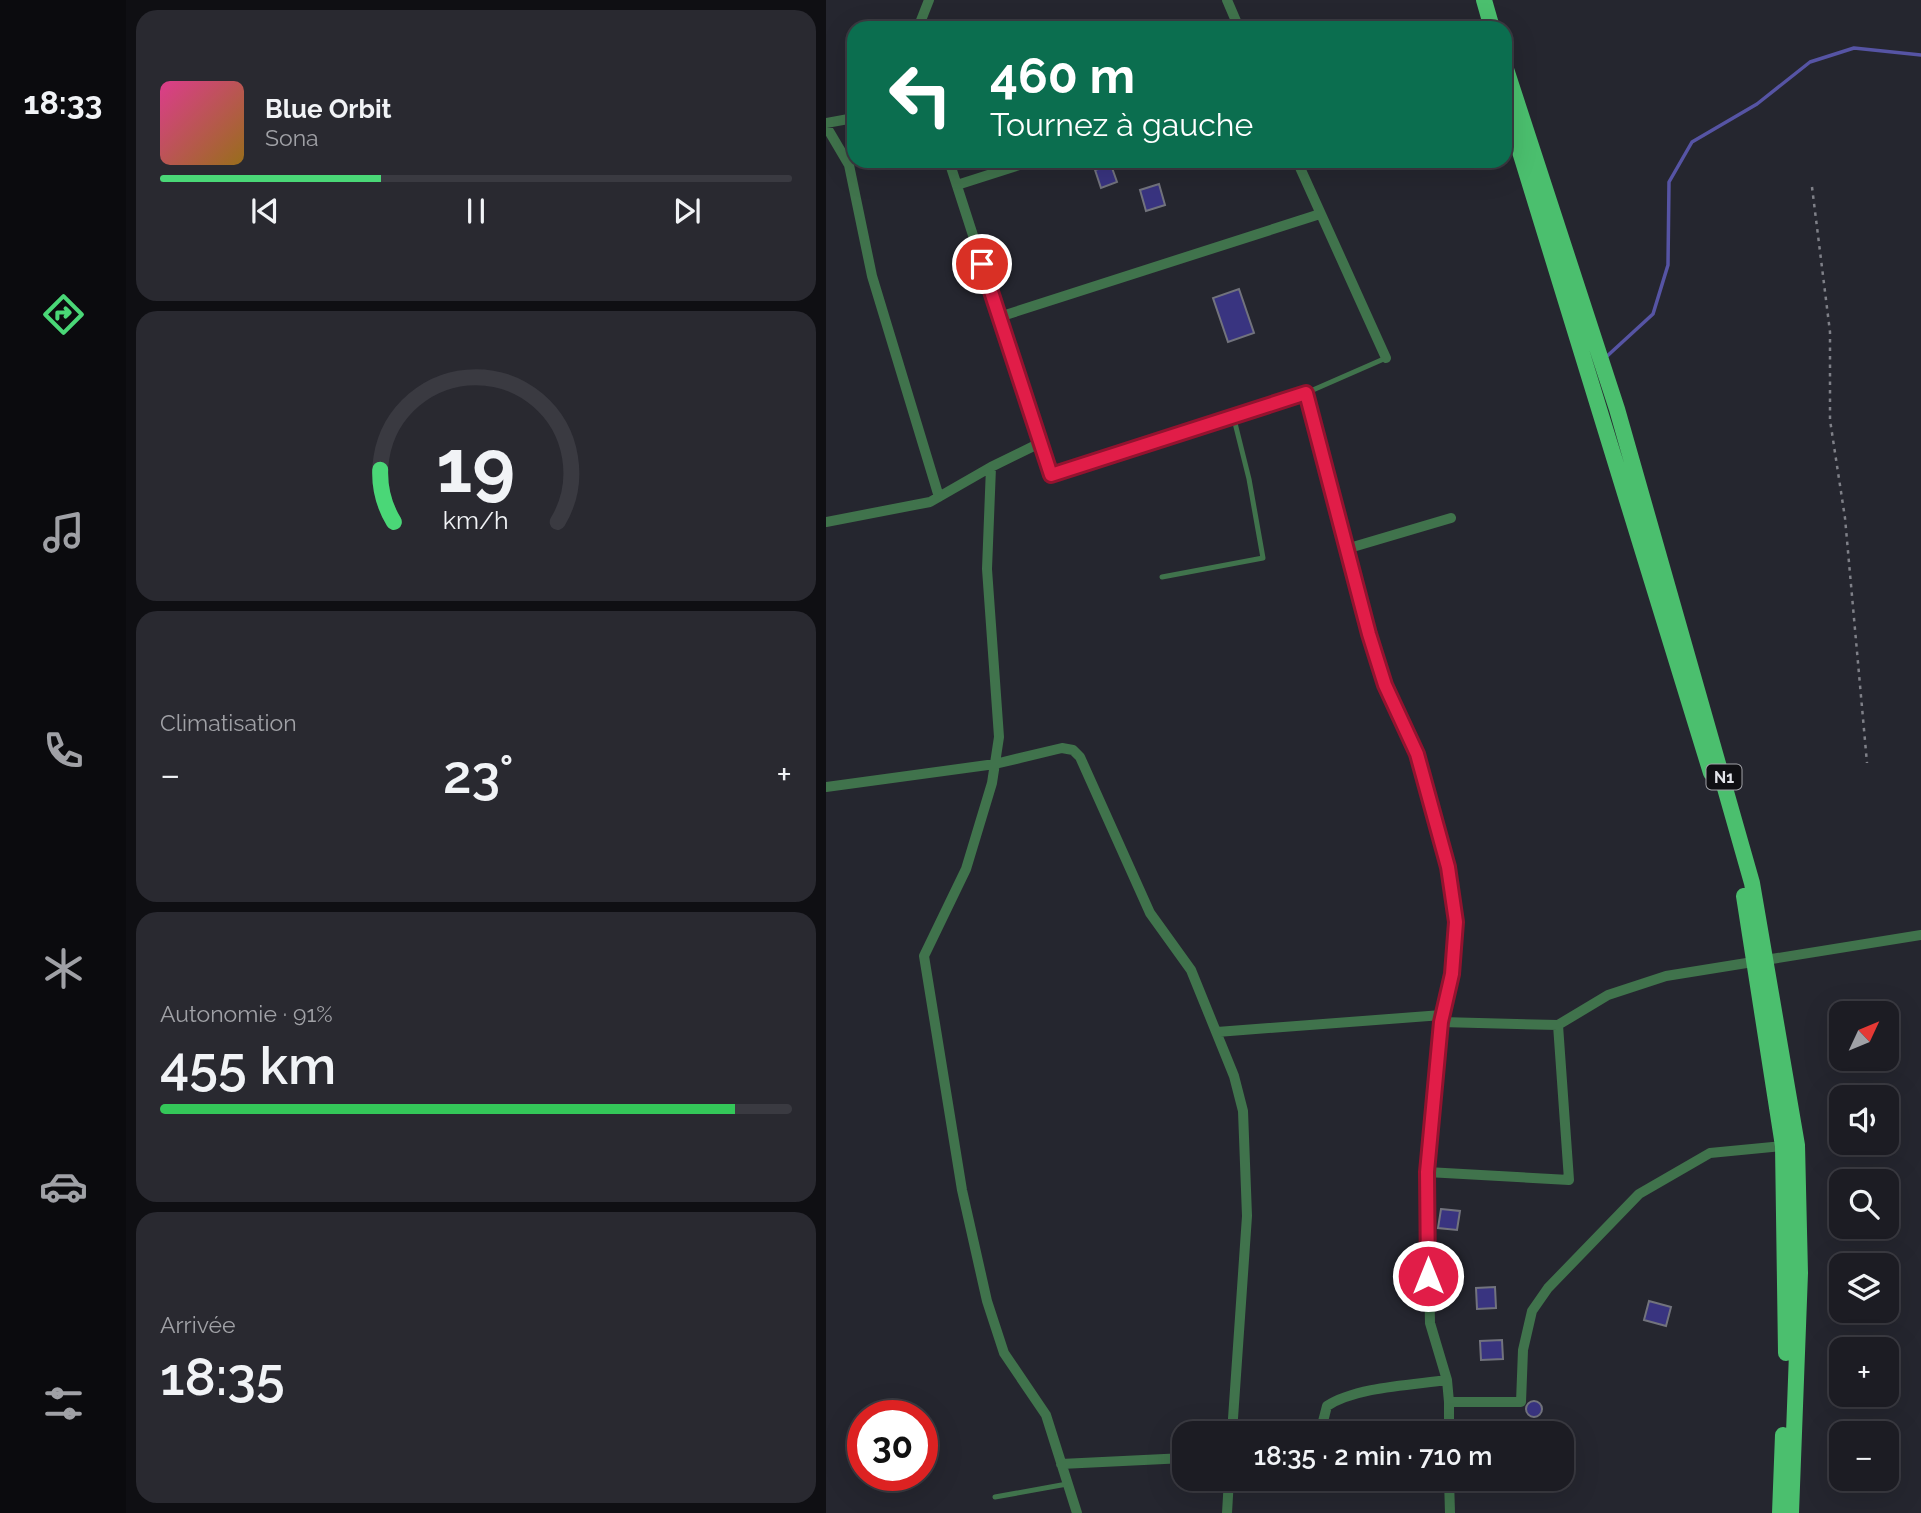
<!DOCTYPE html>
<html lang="fr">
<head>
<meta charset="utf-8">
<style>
	body { margin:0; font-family:Raleway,sans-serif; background:#292930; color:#f1f3f6; height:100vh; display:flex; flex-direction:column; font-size:26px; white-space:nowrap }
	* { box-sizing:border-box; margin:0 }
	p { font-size:23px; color:#a0a1a6 }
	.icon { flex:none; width:38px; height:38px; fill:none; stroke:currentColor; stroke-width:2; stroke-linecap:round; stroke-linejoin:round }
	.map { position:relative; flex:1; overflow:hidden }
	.drawer { display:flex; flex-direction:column; gap:10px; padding:10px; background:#0f0f13; width:700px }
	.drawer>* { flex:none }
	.guide { position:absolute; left:21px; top:21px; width:665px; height:147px; border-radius:21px; box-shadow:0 7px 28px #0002,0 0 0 2px #3a3a41; background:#0b6e4f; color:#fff; overflow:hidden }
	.needle { width:46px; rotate:46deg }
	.tools { position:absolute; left:1003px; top:1001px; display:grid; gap:14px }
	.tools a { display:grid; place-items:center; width:70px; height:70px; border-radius:14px; background:#1c1c23; box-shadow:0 7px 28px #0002,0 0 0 2px #3a3a41; font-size:35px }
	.speed { position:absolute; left:21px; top:1400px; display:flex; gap:14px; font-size:35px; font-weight:700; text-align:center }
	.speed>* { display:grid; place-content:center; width:91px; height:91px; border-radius:50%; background:#1c1c23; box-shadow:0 7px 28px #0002,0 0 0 2px #3a3a41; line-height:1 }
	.speed .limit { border:10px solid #d22; background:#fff; color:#111 }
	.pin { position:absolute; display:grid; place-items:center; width:60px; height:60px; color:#fff; margin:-30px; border:4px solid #fff; border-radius:50%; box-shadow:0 2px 7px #0007 }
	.me { position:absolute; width:77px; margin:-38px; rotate:0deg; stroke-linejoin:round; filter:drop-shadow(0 0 5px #0008) }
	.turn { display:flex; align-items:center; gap:24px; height:147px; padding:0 28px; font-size:32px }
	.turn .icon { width:91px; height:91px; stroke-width:2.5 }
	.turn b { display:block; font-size:49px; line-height:60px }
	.big { font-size:52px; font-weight:600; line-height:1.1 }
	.drawer .tile { flex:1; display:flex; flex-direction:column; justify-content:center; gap:10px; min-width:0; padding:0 24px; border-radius:21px; background:#292930 }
	.drawer .dial { align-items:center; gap:0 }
	.dial svg { height:182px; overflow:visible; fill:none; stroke:#3a3a41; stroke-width:7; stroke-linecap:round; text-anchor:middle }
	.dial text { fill:#f1f3f6; stroke:none }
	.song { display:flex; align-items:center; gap:21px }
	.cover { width:84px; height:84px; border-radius:10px; background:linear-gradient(135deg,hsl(330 70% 55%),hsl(40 70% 35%)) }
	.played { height:7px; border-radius:4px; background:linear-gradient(90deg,#4ad777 35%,#3a3a41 35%) }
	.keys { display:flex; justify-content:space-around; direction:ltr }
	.heat { display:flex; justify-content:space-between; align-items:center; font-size:38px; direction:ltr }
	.charge { height:10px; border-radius:5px; background:linear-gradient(90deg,#34c759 91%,#3a3a41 0) }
	.trip { position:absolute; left:346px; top:1421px; width:402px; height:70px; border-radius:21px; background:#1c1c23; box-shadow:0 7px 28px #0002,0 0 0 2px #3a3a41; font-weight:600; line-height:70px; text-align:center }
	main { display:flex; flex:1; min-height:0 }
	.menu { display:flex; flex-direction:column; width:126px; justify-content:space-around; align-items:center; background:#0b0b0e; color:#a0a1a6 }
	.menu .icon { width:49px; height:49px }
	.menu .current { color:#4ad777 }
	.menu b { font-size:32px; color:#f1f3f6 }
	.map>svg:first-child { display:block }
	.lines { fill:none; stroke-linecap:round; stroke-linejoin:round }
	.stream { stroke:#5654a4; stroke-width:3.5 }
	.building { fill:#393480; stroke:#72737d; stroke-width:2 }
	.path { stroke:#7f8088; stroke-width:2.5; stroke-dasharray:3.5 5; stroke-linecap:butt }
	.service { stroke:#40734c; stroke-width:5 }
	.minor { stroke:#40734c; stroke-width:10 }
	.primary { stroke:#4bbf6e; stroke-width:16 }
	.route-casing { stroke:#92132f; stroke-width:18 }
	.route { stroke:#e11d48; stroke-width:12 }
	.labels { text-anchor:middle; stroke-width:7; stroke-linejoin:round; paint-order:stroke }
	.shield { fill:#0f0f13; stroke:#a3a3a9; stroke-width:2 }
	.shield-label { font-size:16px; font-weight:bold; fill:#e2e3e9 }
</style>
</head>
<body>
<main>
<nav class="menu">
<b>18:33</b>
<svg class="icon current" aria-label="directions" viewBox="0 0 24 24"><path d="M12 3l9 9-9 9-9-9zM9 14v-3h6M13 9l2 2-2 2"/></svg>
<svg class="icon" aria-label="music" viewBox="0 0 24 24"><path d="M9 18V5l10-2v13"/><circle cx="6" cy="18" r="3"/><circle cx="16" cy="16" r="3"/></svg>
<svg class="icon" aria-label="phone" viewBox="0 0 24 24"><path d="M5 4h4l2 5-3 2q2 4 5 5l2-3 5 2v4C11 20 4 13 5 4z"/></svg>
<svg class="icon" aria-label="climate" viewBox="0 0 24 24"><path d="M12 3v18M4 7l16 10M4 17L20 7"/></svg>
<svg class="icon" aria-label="car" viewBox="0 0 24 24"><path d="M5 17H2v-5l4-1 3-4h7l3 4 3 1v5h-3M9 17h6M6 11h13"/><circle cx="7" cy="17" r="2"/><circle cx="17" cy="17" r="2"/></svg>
<svg class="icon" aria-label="filters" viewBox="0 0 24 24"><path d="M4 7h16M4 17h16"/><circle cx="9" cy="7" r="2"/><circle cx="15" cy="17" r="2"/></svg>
</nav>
<section class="drawer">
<div class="tile">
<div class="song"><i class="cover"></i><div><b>Blue Orbit</b><p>Sona</p></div></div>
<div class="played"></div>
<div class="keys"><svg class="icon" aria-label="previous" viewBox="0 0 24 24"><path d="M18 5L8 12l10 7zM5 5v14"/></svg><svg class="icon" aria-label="pause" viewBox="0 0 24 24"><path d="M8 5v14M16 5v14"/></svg><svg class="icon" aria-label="next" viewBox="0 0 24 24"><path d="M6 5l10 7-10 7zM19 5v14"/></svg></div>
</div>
<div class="tile dial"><svg viewBox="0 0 100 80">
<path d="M14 69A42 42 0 1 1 86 69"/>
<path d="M14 69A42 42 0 0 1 8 46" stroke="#4ad777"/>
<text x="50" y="56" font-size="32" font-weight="700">19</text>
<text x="50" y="72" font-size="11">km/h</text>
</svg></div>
<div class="tile"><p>Climatisation</p>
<div class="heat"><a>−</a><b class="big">23°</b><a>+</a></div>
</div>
<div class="tile"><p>Autonomie · 91%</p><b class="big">455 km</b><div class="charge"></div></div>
<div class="tile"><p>Arrivée</p><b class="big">18:35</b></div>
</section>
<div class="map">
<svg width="1095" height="1513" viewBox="0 0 1095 1513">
	<rect width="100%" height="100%" fill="#25262f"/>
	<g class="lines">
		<path class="stream" d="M779,358L827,314L842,265L843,182L866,142L931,104L984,62L1028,48L1095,55"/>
	</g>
	<path class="building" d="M285,165L291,182L275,188L269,170Z
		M333,184L339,205L320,211L314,190Z
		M413,289L428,333L402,342L387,298Z
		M615,1209L634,1211L631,1230L612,1228Z
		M669,1287L670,1308L651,1309L650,1288Z
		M823,1301L845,1307L840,1326L818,1320Z
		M676,1340L677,1359L655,1360L654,1341Z
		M700 1409a8 8 0 1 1 16 0a8 8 0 1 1-16 0Z"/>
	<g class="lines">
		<path class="path" d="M986,187L1004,332V420L1019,518L1041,763"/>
		<path class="service" d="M480,393L560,358
			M336,577L437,558L423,479L407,415
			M169,1497L241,1484"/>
		<path class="minor" d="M401,0L413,28
			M92,28L103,0
			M0,123L28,118
			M0,126L23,165L46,276L113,497
			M123,161L214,443L165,467L161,569L173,737L166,783L140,869L98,956L136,1190L161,1301L178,1353L220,1415L251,1513
			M471,161L560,358
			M131,185L206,161
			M173,317L494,214
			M214,443L225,475L480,393L520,549
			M0,522L104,502L165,467
			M0,787L169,764L236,748L247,750L254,757L324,913L365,970L408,1076L417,1111L421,1216L406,1433
			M615,1022L732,1025
			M391,1032L616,1015
			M601,1172L615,1022L626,974L630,922L622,867L610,820L591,754L559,685L520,549L625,518
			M621,1380L604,1323L601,1172L743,1180L732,1025L782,995L840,976L1095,935
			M623,1402V1433
			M494,1433L501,1406C530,1387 586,1385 621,1380L623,1402H695L697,1350L706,1311L722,1288L813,1194L884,1153L957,1146
			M235,1464L359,1458
			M623,1479L624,1513
			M401,1513L403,1479"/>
		<path class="primary" d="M658,0L666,28
			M679,66L791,409L926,883L971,1145L974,1273L965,1513
			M679,103L885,773
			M918,896L957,1146L960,1353
			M954,1513L957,1435"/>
	</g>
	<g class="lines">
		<defs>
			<path id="route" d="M156,264L225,475L480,393L543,634L559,685L591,754L622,867L630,922L626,974L615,1022L601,1172L602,1276"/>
		</defs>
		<use href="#route" class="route-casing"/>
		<use href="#route" class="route"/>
	</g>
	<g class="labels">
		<rect class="shield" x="880.5" y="764.5" width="35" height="25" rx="5"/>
		<g class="shield-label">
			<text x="898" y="783">N1</text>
		</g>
	</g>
</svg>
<div class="tools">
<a><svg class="needle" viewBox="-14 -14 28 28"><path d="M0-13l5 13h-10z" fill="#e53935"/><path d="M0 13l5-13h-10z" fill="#a0a1a6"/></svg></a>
<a><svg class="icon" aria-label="sound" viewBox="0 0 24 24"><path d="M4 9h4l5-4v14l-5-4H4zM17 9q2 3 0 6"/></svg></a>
<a><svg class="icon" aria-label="search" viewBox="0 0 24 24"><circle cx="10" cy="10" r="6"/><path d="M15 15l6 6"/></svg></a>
<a><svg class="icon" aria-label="layers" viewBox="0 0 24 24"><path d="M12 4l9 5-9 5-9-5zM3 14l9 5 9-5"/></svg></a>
<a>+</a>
<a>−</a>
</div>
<div class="speed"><div class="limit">30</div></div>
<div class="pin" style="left:156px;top:264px;background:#d93025"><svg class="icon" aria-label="arrive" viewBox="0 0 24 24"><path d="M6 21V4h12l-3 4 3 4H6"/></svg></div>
<svg class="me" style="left:602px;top:1276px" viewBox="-20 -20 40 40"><circle r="17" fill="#e11d48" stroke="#fff" stroke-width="3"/><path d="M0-11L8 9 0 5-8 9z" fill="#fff"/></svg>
<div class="trip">18:35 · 2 min · 710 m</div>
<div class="guide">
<div class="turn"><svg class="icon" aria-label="left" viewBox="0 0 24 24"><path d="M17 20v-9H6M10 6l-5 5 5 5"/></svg><div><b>460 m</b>Tournez à gauche</div></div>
</div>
</div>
</main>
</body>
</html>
